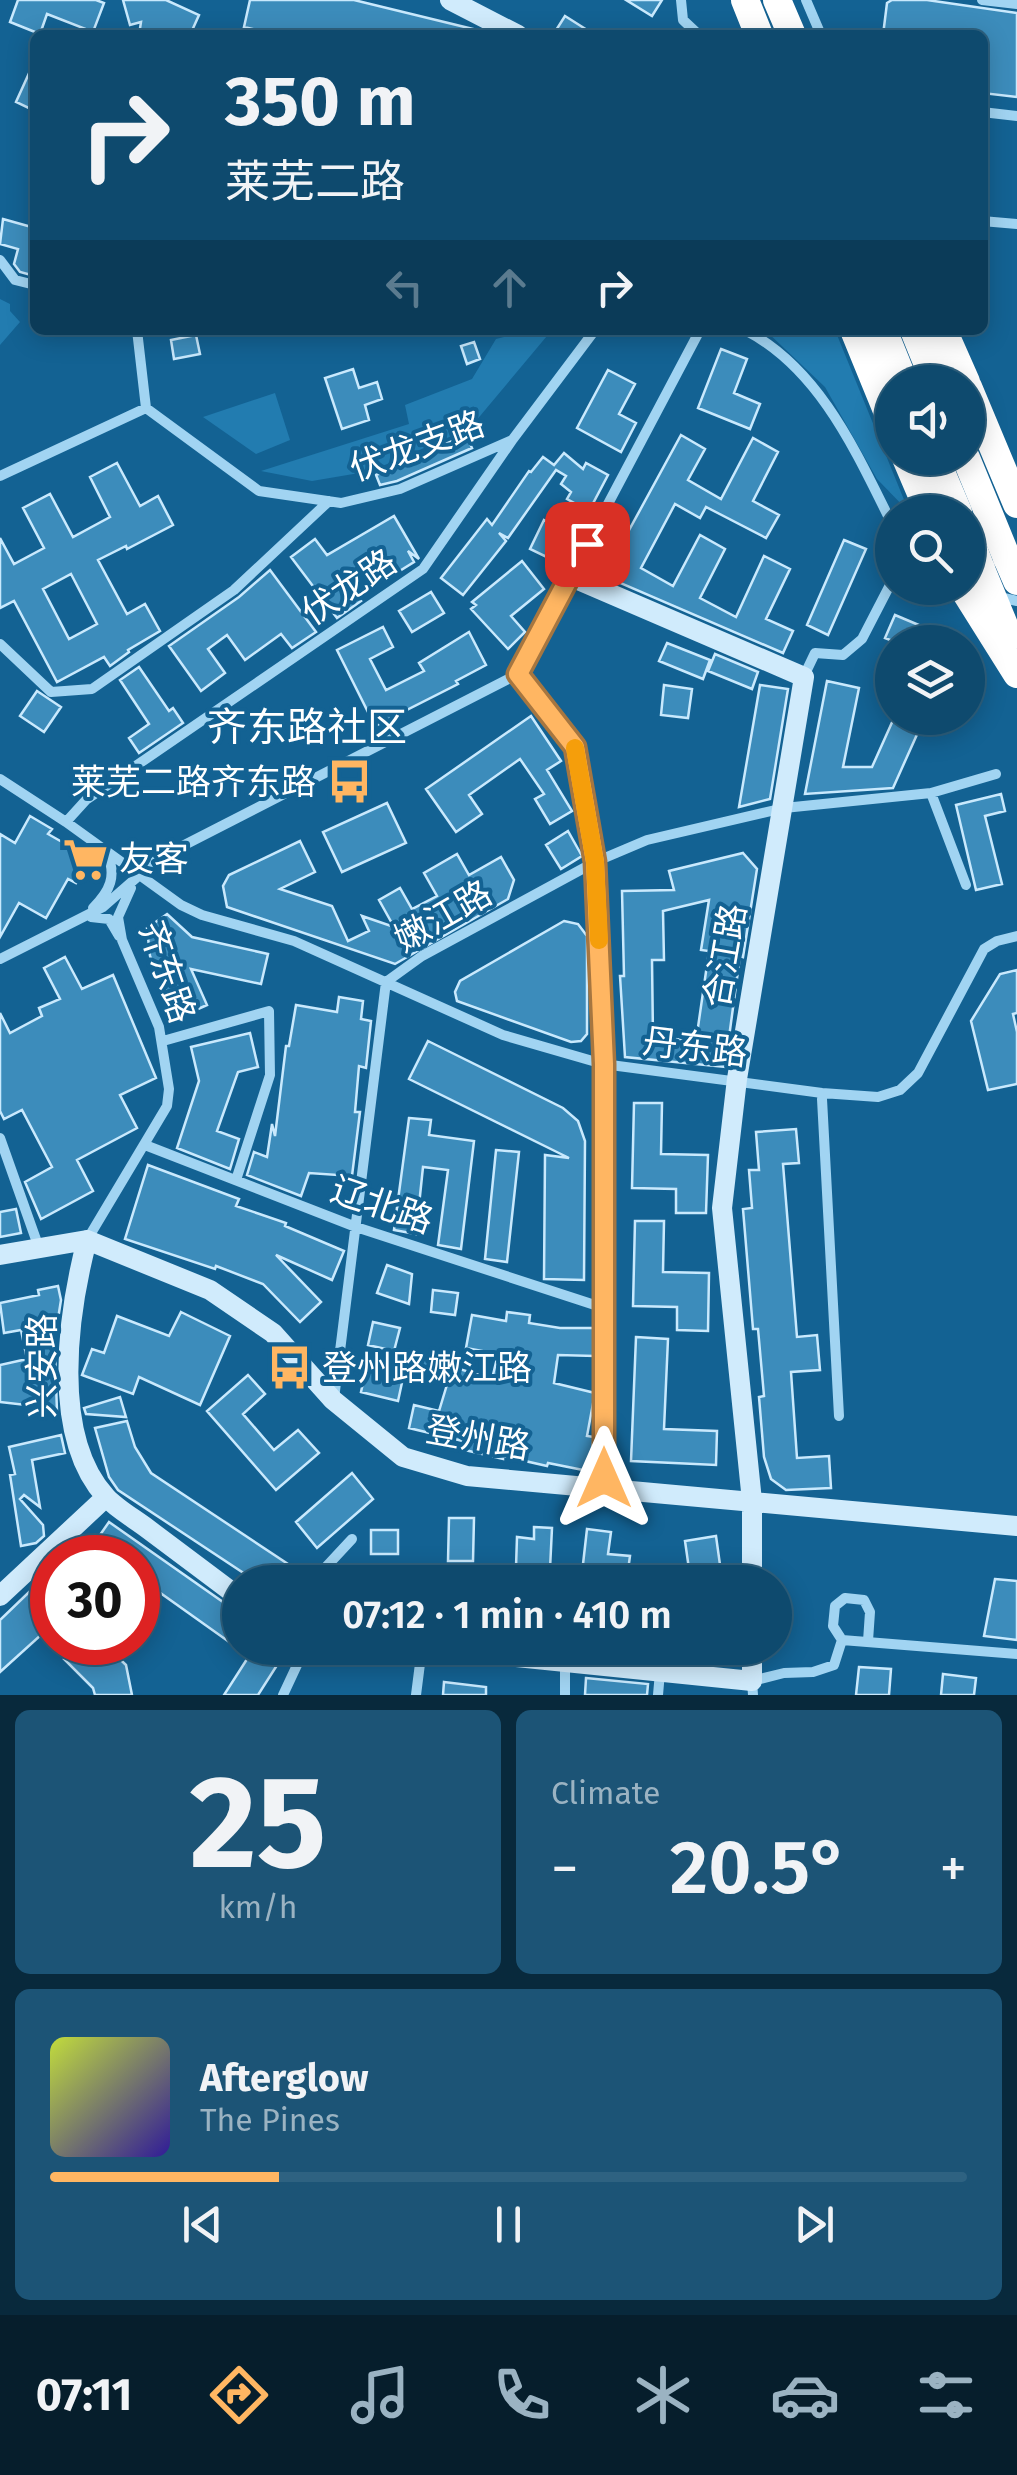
<!DOCTYPE html>
<html lang="en">
<head>
<meta charset="utf-8">
<style>
	body { margin:0; font-family:"Fira Sans","Noto Sans SC",sans-serif; background:#1c5476; color:#f1f3f6; height:100vh; display:flex; flex-direction:column; font-size:38px; white-space:nowrap }
	* { box-sizing:border-box; margin:0 }
	p { font-size:32px; color:#9bb3c2 }
	.icon { flex:none; width:55px; height:55px; fill:none; stroke:currentColor; stroke-width:2; stroke-linecap:round; stroke-linejoin:round }
	.map { position:relative; height:1695px; overflow:hidden }
	.drawer { display:flex; flex-direction:column; gap:15px; padding:15px; background:#08293c; flex:1 }
	.drawer>* { flex:none }
	.banner { position:absolute; left:30px; top:30px; width:958px; height:305px; border-radius:15px; box-shadow:0 5px 25px #0003,0 0 0 2px #2e6281; background:#0e4a6e; color:#f1f3f6; overflow:hidden }
	.controls { position:absolute; left:875px; top:365px; display:grid; gap:20px }
	.controls a { display:grid; place-items:center; width:110px; height:110px; border-radius:50%; background:#0e4a6e; box-shadow:0 5px 25px #0003,0 0 0 2px #2e6281; font-size:50px }
	.speed { position:absolute; left:30px; top:1535px; display:flex; gap:20px; font-size:50px; font-weight:700; text-align:center }
	.speed>* { display:grid; place-content:center; width:130px; height:130px; border-radius:50%; background:#0e4a6e; box-shadow:0 5px 25px #0003,0 0 0 2px #2e6281; line-height:1 }
	.speed .limit { border:15px solid #d22; background:#fff; color:#111 }
	.pin { position:absolute; display:grid; place-items:center; width:85px; height:85px; color:#fff; margin:-42px; border-radius:20px; box-shadow:0 5px 15px #0006 }
	.me { position:absolute; width:110px; margin:-55px; rotate:0deg; stroke-linejoin:round; filter:drop-shadow(0 0 8px #0008) }
	.turn { display:flex; align-items:center; gap:35px; height:210px; padding:0 30px; font-size:45px }
	.turn .icon { width:130px; height:130px; stroke-width:2.5 }
	.turn b { display:block; font-size:70px; line-height:85px }
	.lanes { display:flex; align-items:center; height:95px; padding:0 30px; background:#0003; justify-content:center; gap:50px; direction:ltr }
	.lanes .off { opacity:.35 }
	.big { font-size:75px; font-weight:600; line-height:1.1 }
	.drawer .card { flex:1; display:flex; flex-direction:column; justify-content:center; gap:15px; min-width:0; padding:0 35px; border-radius:15px; background:#1c5476 }
	.drawer .dial { align-items:center; gap:0 }
	.dial b { font-size:130px; line-height:1 }
	.song { display:flex; align-items:center; gap:30px }
	.cover { width:120px; height:120px; border-radius:15px; background:linear-gradient(135deg,hsl(70 70% 55%),hsl(250 70% 35%)) }
	.played { height:10px; border-radius:5px; background:linear-gradient(90deg,#ffb662 25%,#2e6281 25%) }
	.keys { display:flex; justify-content:space-around; direction:ltr }
	.heat { display:flex; justify-content:space-between; align-items:center; font-size:55px; direction:ltr }
	.drawer .tiles { flex:1; display:grid; gap:15px; grid-template-columns:1fr 1fr }
	.card:last-child { grid-column:span 2 }
	.trip { position:absolute; left:222px; top:1565px; width:570px; height:100px; border-radius:50px; background:#0e4a6e; box-shadow:0 5px 25px #0003,0 0 0 2px #2e6281; font-weight:600; line-height:100px; text-align:center }
	.tab-bar { display:flex; height:160px; justify-content:space-around; align-items:center; background:#061e2c; color:#9bb3c2 }
	.tab-bar .icon { width:70px; height:70px }
	.tab-bar .selected { color:#ffb662 }
	.tab-bar b { font-size:45px; color:#f1f3f6 }
	.map>svg:first-child { display:block }
	.green { fill:#227cb0 }
	.building { fill:#3c8cbb; stroke:#c9e9fd; stroke-width:2.5; fill-rule:evenodd }
	.lines { fill:none; stroke-linecap:round; stroke-linejoin:round }
	.street { stroke:#a1d4f2; stroke-width:10 }
	.secondary { stroke:#d0ebfc; stroke-width:20 }
	.highway { stroke:#fff; stroke-width:28 }
	.highway-bridge { stroke:#fff; stroke-width:28 }
	.route-casing { stroke:#a67640; stroke-width:25 }
	.route { stroke:#ffb662; stroke-width:18 }
	.slow { stroke:#f59e0b; stroke-width:18 }
	.labels { text-anchor:middle; stroke-width:8; stroke-linejoin:round; paint-order:stroke }
	.street-label { font-size:35px; fill:#fff; stroke:#136293 }
	.poi-label { font-size:35px; fill:#fff; stroke:#136293; text-anchor:start }
	.quarter-label { font-size:40px; fill:#fff; stroke:#136293 }
</style>
</head>
<body>
<div class="map">
<svg width="1017" height="1695" viewBox="0 0 1017 1695">
	<rect width="100%" height="100%" fill="#136293"/>
	<path class="green" d="M0,299L10,304V311L20,322L0,345Z
		M531,330H552L470,428L371,471L312,481L261,471L409,424L405,405L472,379L496,339Z
		M765,330H835L909,512L877,479L825,387Z
		M275,393L290,440L256,454L203,417Z"/>
	<path class="building" d="M18,0H96L104,3L93,32L47,14L40,34L10,22Z
		M123,0H166L199,15L190,35H139L141,22L130,25Z
		M250,0H354L477,30L476,35H277L244,27Z
		M626,0H662L652,16Z
		M892,0H927L1017,13V97L982,93V35H883L887,3Z
		M565,16L595,35H553Z
		M35,60V111L16,102Z
		M3,219L35,228V276L20,272L14,264L18,249L0,244Z
		M196,335L200,354L174,359L171,340Z
		M474,342L480,359L467,364L461,346Z
		M721,349L747,359L734,393L760,404L750,429L698,408Z
		M353,369L359,388L377,382L382,399L365,405L369,420L342,429L325,378Z
		M608,370L635,384L619,414L636,423L621,452L577,428Z
		M466,435L472,448L397,481L380,485L376,475Z
		M681,435L705,449L688,480L721,499L753,438L778,452L753,501L779,515L766,538L706,507L700,518L675,504L641,568L673,586L700,535L725,549L700,598L736,617L764,556L790,569L766,619L793,631L783,653L604,576Z
		M564,453L583,469L586,463L608,475L589,511L567,499L571,492L561,484L566,476L556,470L508,538L499,533L506,541L463,595L441,578L487,519L492,525L529,471L531,472L543,457L554,465Z
		M117,463L140,506L158,496L173,525L127,549L126,546L98,560L127,614L145,604L160,631L128,650L129,652L110,666L104,657L57,682L14,601L0,608V538L14,564L44,548L23,508L50,494L73,537L110,517L90,477ZM71,574L97,624L69,639L43,589Z
		M394,516L419,559L408,551L414,562L393,575L383,558L345,580L361,601L337,618L291,557L315,539L327,555Z
		M544,520L570,533L555,561L530,549Z
		M844,540L866,549L828,635L807,625Z
		M522,561L544,589L511,616L525,632L508,649L471,609L476,605L472,602Z
		M270,570L316,632L292,648L281,634L245,660L227,635L208,649L225,673L201,691L169,646L239,597Z
		M431,592L444,613L412,632L399,611Z
		M895,615L959,642H895L885,638Z
		M383,627L393,647L370,659L386,690L424,671L419,663L469,632L486,665L456,681L458,684L375,726L337,650Z
		M667,643L710,660L703,679L659,661Z
		M715,654L758,672L752,689L708,671Z
		M139,667L169,711L173,708L183,723L139,753L129,738L149,724L120,680Z
		M827,681L859,688L843,767H872L894,718L919,730L893,788L805,794Z
		M664,685L692,689L688,718L661,715Z
		M760,685L788,689L770,799L739,807Z
		M37,691L61,707L44,732L20,716Z
		M531,716L561,761L547,770L572,811L550,824L535,799L544,794L520,759L469,795L482,814L456,832L426,789Z
		M1001,794L1005,811L985,816L1002,884L976,890L956,805Z
		M387,803L406,843L342,872L323,832Z
		M30,816L52,829L48,834L90,858L76,883L68,879L46,918L19,903L0,937V834L15,843Z
		M568,831L582,856L561,869L546,845Z
		M300,841L315,872L280,889L332,906L348,941L369,931L362,916L394,927L379,900L400,888L412,909L437,896L424,873L457,854L469,875L501,857L514,880L508,899L395,964L227,907L223,886L229,875Z
		M743,853L757,869L743,957L740,956L725,1067L625,1057L620,976H624L622,891L674,890L669,871ZM709,900L701,950L709,951L696,1041L653,1037L652,960H664L663,911Z
		M167,914L192,937L268,954L261,984L191,969L207,1005L178,1018L150,956L147,928Z
		M564,921L578,924L587,936V1034L581,1041L571,1042L457,1001L455,992L460,981Z
		M65,957L82,989L113,975L156,1078L120,1095L137,1128L77,1160L93,1191L41,1219L25,1182L52,1167L22,1110L4,1119L0,1111V1013L10,1033L42,1016L39,1008L60,999L44,968Z
		M1017,970V1013L1013,1014L1017,1032V1084L988,1090L971,1021L1000,974Z
		M339,997L363,1001L361,1019L371,1021L366,1068L359,1066L355,1112H360L352,1176L309,1173L301,1196L247,1175L254,1152L267,1157L272,1124L275,1136L286,1046H289L296,1005L337,1012Z
		M250,1033L258,1067L238,1072L217,1131L239,1139L230,1169L177,1148L199,1081L191,1047Z
		M428,1041L563,1108L578,1121L585,1141L584,1280L544,1279L545,1155L569,1158L409,1079Z
		M634,1103H662L661,1154L708,1155L706,1213H676V1189L632,1188Z
		M409,1118L431,1120L429,1135L474,1141L461,1249L438,1245L448,1170L423,1167L416,1234L394,1230Z
		M796,1129L799,1163L783,1164L797,1337L817,1335L820,1370L791,1372L797,1458L829,1456L831,1488L786,1490L771,1479L764,1457L759,1397L764,1396L758,1329H753L743,1209L752,1208L749,1170H759L756,1132Z
		M496,1150L519,1152L507,1262L485,1259Z
		M148,1165L239,1199L236,1206L286,1223L285,1226L344,1251L332,1280L276,1255L321,1302L300,1322L263,1284L216,1266L215,1269L125,1239Z
		M16,1209L21,1233L0,1237V1212Z
		M635,1221H664L663,1272L709,1273L708,1331L677,1330V1307L633,1306Z
		M387,1265L412,1274L409,1304L377,1293Z
		M58,1286L61,1300L58,1319L54,1320L57,1412H43L44,1407L0,1402V1365L27,1359L21,1330L4,1333L0,1303L39,1295L38,1290Z
		M433,1290L458,1293L455,1315L431,1312Z
		M181,1312L230,1336L200,1405L139,1377L133,1394L82,1375L92,1349L104,1353L117,1316L169,1336Z
		M507,1312L530,1315L529,1323L560,1328H595V1356L558,1355L554,1383L595,1393L587,1436L594,1437L588,1471L548,1463L547,1466L503,1456V1459L465,1450L467,1442L409,1428L414,1405L439,1411L449,1378L411,1368L414,1355L492,1379L498,1354L466,1348L472,1315L506,1321Z
		M373,1322L400,1328L394,1351L368,1345Z
		M636,1337L668,1339L664,1429L717,1431L716,1465L631,1461Z
		M366,1369L403,1378L398,1401L361,1392Z
		M248,1375L265,1394L243,1414L274,1450L298,1430L319,1453L276,1490L207,1411Z
		M120,1397L126,1417L86,1414L84,1408Z
		M127,1421L135,1447L151,1473L306,1576L303,1582H257L118,1490L109,1477L95,1428Z
		M61,1435L65,1453L32,1460L40,1507L24,1495L20,1499L43,1525L44,1536L36,1543L21,1546L10,1475L15,1474L9,1447Z
		M352,1473L373,1499L317,1548L296,1522Z
		M449,1518H474L473,1561H448Z
		M109,1522L240,1614V1648H288L258,1695H224L249,1656L138,1577V1558H111L93,1545Z
		M534,1527L552,1528L550,1569L516,1567L517,1537L534,1539Z
		M587,1529L611,1532L608,1554L630,1556L627,1578L582,1573Z
		M371,1530H398V1554H371Z
		M716,1536L721,1572L690,1576L685,1541Z
		M52,1570V1625L0,1672V1620Z
		M995,1579L1017,1581V1640L984,1636Z
		M80,1642H102L126,1665L132,1695H95L93,1688L64,1659Z
		M651,1648H738V1665L651,1656Z
		M859,1667L891,1669L889,1695H856Z
		M943,1674L976,1678L974,1695H941Z
		M586,1678L648,1684L647,1695H585Z
		M444,1682L486,1687V1695H443Z"/>
	<g class="lines">
		<path class="street" d="M681,0L683,20L699,35
			M806,0L821,35
			M982,0L1017,4
			M982,112L1017,116
			M982,221L1017,224
			M0,260L15,280L35,285
			M137,330L146,408L259,491L341,503L400,489L512,440
			M745,330C820,369 856,452 892,524
			M0,476L146,408
			M995,596L1017,601
			M0,644L51,692L92,689L234,590L329,501
			M518,674L575,747L595,862L603,1064L604,1487
			M804,676L815,653L843,655L862,639L892,581
			M0,779L66,822L181,905L202,915L294,941L503,1035L603,1064L822,1093L878,1097L900,1090L918,1073L984,949L997,941L1017,936
			M931,793L966,885
			M66,822L86,800L423,569L513,439L595,330
			M93,908C110,891 117,876 107,853
			M91,917L109,919L119,936
			M0,959L103,907L159,858L518,674L700,330
			M163,1041L269,1011L270,1075L236,1180
			M822,1099L839,1416
			M0,1138L39,1248
			M145,1145L356,1227L604,1308
			M87,1240L167,1106L169,1089L159,1027L122,940L118,917L131,888
			M334,1399L386,982L422,956L595,862L647,840L784,808L931,793L996,774
			M312,1582L352,1539
			M868,1641L870,1612L864,1600L845,1598L835,1606L833,1626L842,1640L1017,1654
			M283,1695L298,1663L310,1657L312,1648
			M416,1695L422,1648
			M565,1695V1662
			M658,1695L660,1672
			M753,1695L752,1681L784,1673L813,1672L834,1665L842,1640"/>
		<path class="secondary" d="M450,0L518,35
			M569,576L804,677L737,1079L722,1208L752,1501V1582
			M87,1240C68,1313 50,1436 106,1497C117,1509 135,1519 148,1529C179,1552 209,1575 240,1598
			M0,1255L87,1240L210,1290L273,1333L333,1400L403,1457L467,1476L1017,1526
			M0,1596L106,1497
			M427,1648L752,1681V1648"/>
		<path class="highway" d="M745,0L759,35
			M777,0L792,35
			M854,330L892,423
			M883,330L904,382
			M914,330L935,382
			M943,330L966,382
			M968,387L1017,504
			M906,458L929,512
			M935,458L958,512
			M968,535L981,569
			M1007,558L1017,581"/>
		<path class="highway-bridge" d="M966,458L1007,558
			M981,569L1009,637
			M963,588L1017,674"/>
	</g>
	<g class="lines">
		<defs>
			<path id="route" d="M587,544L518,674L575,747L595,862L604,1064V1478"/>
		</defs>
		<use href="#route" class="route-casing"/>
		<use href="#route" class="route"/>
		<path class="slow" d="M575,748L595,862L599,940"/>
	</g>
	<defs>
		<symbol id="bus-bare" viewBox="-9 -9 18 18"><path d="M-5-6H5V4H4V6H2V4H-2V6H-4V4H-5ZM-3.5-4V0h7V-4ZM-3.5 1.2v1.5H-2V1.2ZM2 1.2v1.5H3.5V1.2Z" fill="#ffb662" stroke="#136293" stroke-width="2.5" paint-order="stroke"/></symbol>
		<symbol id="supermarket-bare" viewBox="-9 -9 18 18"><path d="M-6-5.5h2.5l.6 2H6L4.5 2H-2.5L-4.4-4H-6ZM-1.5 3.2a1.3 1.3 0 1 0 .1 0ZM3 3.2a1.3 1.3 0 1 0 .1 0Z" fill="#ffb662" stroke="#136293" stroke-width="2.5" paint-order="stroke"/></symbol>
	</defs>
	<g fill-rule="evenodd">
		<use href="#bus-bare" x="318" y="750" width="63" height="63"/>
		<use href="#supermarket-bare" x="54" y="828" width="63" height="63"/>
		<use href="#bus-bare" x="258" y="1336" width="63" height="63"/>
	</g>
	<g class="labels">
		<g class="street-label">
			<text transform="translate(417 446) rotate(-20)" y="12">伏龙支路</text>
			<text transform="translate(349 587) rotate(-34)" y="12">伏龙路</text>
			<text transform="translate(443 916) rotate(-30)" y="12">嫩江路</text>
			<text transform="translate(725 956) rotate(-80)" y="12">合江路</text>
			<text transform="translate(167 972) rotate(71)" y="12">齐东路</text>
			<text transform="translate(695 1047) rotate(7)" y="12">丹东路</text>
			<text transform="translate(382 1205) rotate(19)" y="12">辽北路</text>
			<text transform="translate(42 1366) rotate(-90)" y="12">兴安路</text>
			<text transform="translate(478 1438) rotate(10)" y="12">登州路</text>
		</g>
		<g class="poi-label">
			<text x="316" y="794" text-anchor="end">莱芜二路齐东路</text>
			<text x="119" y="871">友客</text>
			<text x="322" y="1380">登州路嫩江路</text>
		</g>
		<g class="quarter-label">
			<text x="307" y="741">齐东路社区</text>
		</g>
	</g>
</svg>
<div class="controls">
<a><svg class="icon" aria-label="sound" viewBox="0 0 24 24"><path d="M4 9h4l5-4v14l-5-4H4zM17 9q2 3 0 6"/></svg></a>
<a><svg class="icon" aria-label="search" viewBox="0 0 24 24"><circle cx="10" cy="10" r="6"/><path d="M15 15l6 6"/></svg></a>
<a><svg class="icon" aria-label="layers" viewBox="0 0 24 24"><path d="M12 4l9 5-9 5-9-5zM3 14l9 5 9-5"/></svg></a>
</div>
<div class="speed"><div class="limit">30</div></div>
<div class="pin" style="left:587px;top:544px;background:#d93025"><svg class="icon" aria-label="arrive" viewBox="0 0 24 24"><path d="M6 21V4h12l-3 4 3 4H6"/></svg></div>
<svg class="me" style="left:604px;top:1478px" viewBox="-20 -20 40 40"><path d="M0-17L14 15 0 8-14 15z" fill="#ffb662" stroke="#fff" stroke-width="4"/></svg>
<div class="trip">07:12 · 1 min · 410 m</div>
<div class="banner">
<div class="turn"><svg class="icon" aria-label="right" viewBox="0 0 24 24"><path d="M7 20v-9h11M14 6l5 5-5 5"/></svg><div><b>350 m</b>莱芜二路</div></div>
<div class="lanes"><svg class="icon off" aria-label="left" viewBox="0 0 24 24"><path d="M17 20v-9H6M10 6l-5 5 5 5"/></svg><svg class="icon off" aria-label="ahead" viewBox="0 0 24 24"><path d="M12 20V5M6 11l6-6 6 6"/></svg><svg class="icon" aria-label="right" viewBox="0 0 24 24"><path d="M7 20v-9h11M14 6l5 5-5 5"/></svg></div>
</div>
</div>
<section class="drawer">
<div class="tiles">
<div class="card dial"><b>25</b><p>km/h</p></div>
<div class="card"><p>Climate</p>
<div class="heat"><a>−</a><b class="big">20.5°</b><a>+</a></div>
</div>
<div class="card">
<div class="song"><i class="cover"></i><div><b>Afterglow</b><p>The Pines</p></div></div>
<div class="played"></div>
<div class="keys"><svg class="icon" aria-label="previous" viewBox="0 0 24 24"><path d="M18 5L8 12l10 7zM5 5v14"/></svg><svg class="icon" aria-label="pause" viewBox="0 0 24 24"><path d="M8 5v14M16 5v14"/></svg><svg class="icon" aria-label="next" viewBox="0 0 24 24"><path d="M6 5l10 7-10 7zM19 5v14"/></svg></div>
</div>
</div>
</section>
<nav class="tab-bar">
<b>07:11</b>
<svg class="icon selected" aria-label="directions" viewBox="0 0 24 24"><path d="M12 3l9 9-9 9-9-9zM9 14v-3h6M13 9l2 2-2 2"/></svg>
<svg class="icon" aria-label="music" viewBox="0 0 24 24"><path d="M9 18V5l10-2v13"/><circle cx="6" cy="18" r="3"/><circle cx="16" cy="16" r="3"/></svg>
<svg class="icon" aria-label="phone" viewBox="0 0 24 24"><path d="M5 4h4l2 5-3 2q2 4 5 5l2-3 5 2v4C11 20 4 13 5 4z"/></svg>
<svg class="icon" aria-label="climate" viewBox="0 0 24 24"><path d="M12 3v18M4 7l16 10M4 17L20 7"/></svg>
<svg class="icon" aria-label="car" viewBox="0 0 24 24"><path d="M5 17H2v-5l4-1 3-4h7l3 4 3 1v5h-3M9 17h6M6 11h13"/><circle cx="7" cy="17" r="2"/><circle cx="17" cy="17" r="2"/></svg>
<svg class="icon" aria-label="filters" viewBox="0 0 24 24"><path d="M4 7h16M4 17h16"/><circle cx="9" cy="7" r="2"/><circle cx="15" cy="17" r="2"/></svg>
</nav>
</body>
</html>
